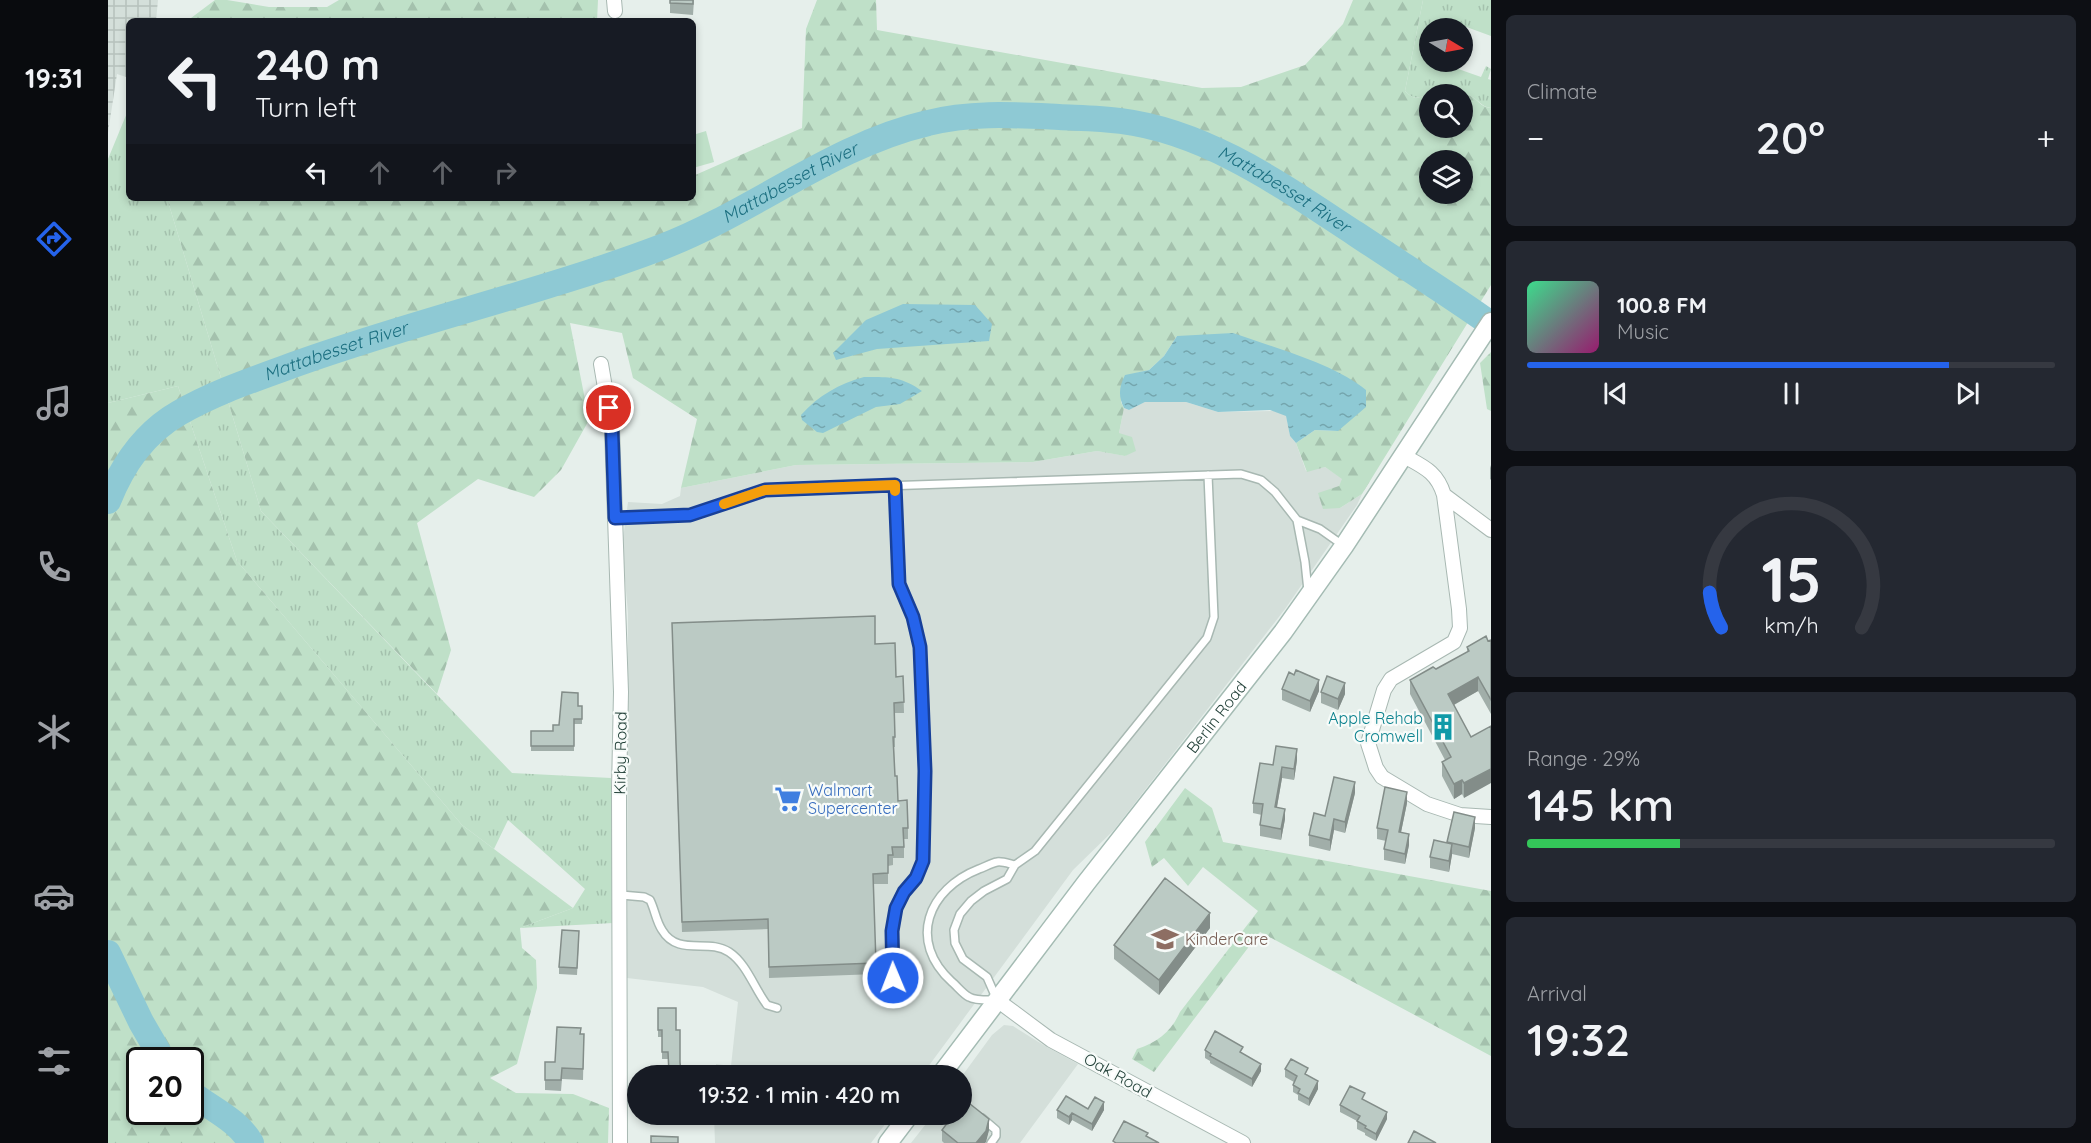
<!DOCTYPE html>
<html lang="en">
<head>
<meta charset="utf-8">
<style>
	body { margin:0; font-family:Quicksand,sans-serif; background:#242831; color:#f1f3f6; height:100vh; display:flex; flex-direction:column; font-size:22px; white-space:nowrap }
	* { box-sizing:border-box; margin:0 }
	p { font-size:20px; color:#9ea1a6 }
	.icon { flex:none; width:33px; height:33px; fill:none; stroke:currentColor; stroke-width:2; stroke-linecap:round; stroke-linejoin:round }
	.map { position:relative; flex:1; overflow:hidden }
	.details { display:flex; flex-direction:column; gap:15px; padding:15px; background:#0d0f14; width:600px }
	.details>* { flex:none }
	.guide { position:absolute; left:18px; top:18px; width:570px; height:183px; border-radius:9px; box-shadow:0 3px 9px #0003; background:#171b24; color:#f1f3f6; overflow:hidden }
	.needle { width:39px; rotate:100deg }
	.buttons { position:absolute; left:1311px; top:18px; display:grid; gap:12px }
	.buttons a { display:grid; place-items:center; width:54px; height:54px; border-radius:50%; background:#171b24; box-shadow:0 3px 9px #0003; font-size:30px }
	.speed { position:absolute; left:18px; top:1047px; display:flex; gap:12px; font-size:30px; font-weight:700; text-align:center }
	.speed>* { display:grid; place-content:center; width:78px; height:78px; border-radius:50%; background:#171b24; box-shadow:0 3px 9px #0003; line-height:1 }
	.speed .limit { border:3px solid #111; border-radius:9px; background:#fff; color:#111 }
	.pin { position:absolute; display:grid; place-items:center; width:51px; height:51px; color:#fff; margin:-26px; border:3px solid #fff; border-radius:50%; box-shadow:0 2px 6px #0007 }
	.me { position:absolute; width:66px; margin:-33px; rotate:359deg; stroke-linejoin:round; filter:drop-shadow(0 0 4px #0008) }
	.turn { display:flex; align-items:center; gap:21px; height:126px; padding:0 30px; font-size:27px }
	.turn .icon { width:78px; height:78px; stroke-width:2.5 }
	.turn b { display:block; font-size:42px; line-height:51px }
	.lanes { display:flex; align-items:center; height:57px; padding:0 30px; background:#0003; justify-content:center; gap:30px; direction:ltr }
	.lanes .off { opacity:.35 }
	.big { font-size:45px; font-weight:600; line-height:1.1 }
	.details .widget { flex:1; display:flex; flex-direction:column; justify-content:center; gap:9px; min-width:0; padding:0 21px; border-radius:9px; background:#242831 }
	.details .dial { align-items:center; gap:0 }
	.dial svg { height:156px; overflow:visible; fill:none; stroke:#363941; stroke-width:7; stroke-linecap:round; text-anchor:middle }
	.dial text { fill:#f1f3f6; stroke:none }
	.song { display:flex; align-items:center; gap:18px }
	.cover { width:72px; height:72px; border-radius:9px; background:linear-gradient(135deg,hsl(150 70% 55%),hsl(320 70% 35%)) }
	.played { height:6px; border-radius:3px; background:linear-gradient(90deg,#2563eb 80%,#363941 80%) }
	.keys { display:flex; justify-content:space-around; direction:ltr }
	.heat { display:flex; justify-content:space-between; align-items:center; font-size:33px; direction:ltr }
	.charge { height:9px; border-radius:4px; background:linear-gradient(90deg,#34c759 29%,#363941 0) }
	.trip { position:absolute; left:519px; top:1065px; width:345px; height:60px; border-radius:30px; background:#171b24; box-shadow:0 3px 9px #0003; font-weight:600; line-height:60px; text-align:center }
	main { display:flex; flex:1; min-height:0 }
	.tabs { display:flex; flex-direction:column; width:108px; justify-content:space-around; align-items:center; background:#090b0e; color:#9ea1a6 }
	.tabs .icon { width:42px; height:42px }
	.tabs .on { color:#2563eb }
	.tabs b { font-size:27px; color:#f1f3f6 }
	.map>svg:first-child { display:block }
	.built { fill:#d4dfda }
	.industrial { fill:url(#industrial-grid) }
	.grass { fill:url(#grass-tufts) }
	.forest { fill:url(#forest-firs); fill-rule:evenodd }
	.garden { fill:#bfe0c8 }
	.water { fill:url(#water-ripples) }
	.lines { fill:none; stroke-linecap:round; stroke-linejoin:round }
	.stream { stroke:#8ec9d4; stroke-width:4.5 }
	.river { stroke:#8ec9d4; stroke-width:26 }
	.service-casing { stroke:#a8b8b2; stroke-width:10 }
	.minor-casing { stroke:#a8b8b2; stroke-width:16 }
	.secondary-casing { stroke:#a4bbb3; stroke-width:21 }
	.service { stroke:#fff; stroke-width:7 }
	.minor { stroke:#fff; stroke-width:14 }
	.secondary { stroke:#fff; stroke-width:18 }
	.wall { fill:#a1aea9 }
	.shaded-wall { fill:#838d89 }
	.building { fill:#bbcac4; stroke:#838d89; stroke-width:1.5 }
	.route-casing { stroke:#184099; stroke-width:15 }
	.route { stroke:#2563eb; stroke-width:10 }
	.slow { stroke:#f59e0b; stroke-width:10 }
	.labels { text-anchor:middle; stroke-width:4.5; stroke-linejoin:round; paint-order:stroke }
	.street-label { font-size:16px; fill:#24423a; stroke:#f7fbf9 }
	.culture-label { font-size:16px; fill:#0d838f; stroke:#f7fbf9; text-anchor:end }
	.shop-label { font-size:16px; fill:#366cbe; stroke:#f7fbf9; text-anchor:start }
	.education-label { font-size:16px; fill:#785e54; stroke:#f7fbf9; text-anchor:start }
	.water-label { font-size:18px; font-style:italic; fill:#1c6f80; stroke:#f7fbf9 }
</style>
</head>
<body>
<main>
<nav class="tabs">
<b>19:31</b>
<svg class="icon on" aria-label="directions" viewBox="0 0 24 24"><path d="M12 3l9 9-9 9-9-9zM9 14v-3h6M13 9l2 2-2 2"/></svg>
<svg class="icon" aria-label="music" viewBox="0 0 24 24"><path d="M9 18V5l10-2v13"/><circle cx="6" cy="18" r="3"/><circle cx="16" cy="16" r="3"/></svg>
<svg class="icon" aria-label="phone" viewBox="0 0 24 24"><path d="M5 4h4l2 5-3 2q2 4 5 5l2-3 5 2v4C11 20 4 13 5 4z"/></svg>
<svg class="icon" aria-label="climate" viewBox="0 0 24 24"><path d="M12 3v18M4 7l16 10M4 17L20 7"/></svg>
<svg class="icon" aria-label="car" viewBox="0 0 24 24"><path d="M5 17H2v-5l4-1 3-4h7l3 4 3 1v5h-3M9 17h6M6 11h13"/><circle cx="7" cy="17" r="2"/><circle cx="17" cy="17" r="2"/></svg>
<svg class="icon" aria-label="filters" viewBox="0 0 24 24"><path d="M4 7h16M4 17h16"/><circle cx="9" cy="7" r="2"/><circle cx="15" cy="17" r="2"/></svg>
</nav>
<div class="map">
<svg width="1383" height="1143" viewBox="0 0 1383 1143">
	<defs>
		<pattern id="industrial-grid" width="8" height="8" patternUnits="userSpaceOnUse" patternTransform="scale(1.5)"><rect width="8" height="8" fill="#d4dfda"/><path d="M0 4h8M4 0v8" fill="none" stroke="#b6c1bc"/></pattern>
		<pattern id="grass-tufts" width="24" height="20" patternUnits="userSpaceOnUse" patternTransform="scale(1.5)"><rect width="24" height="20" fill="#bfe0c8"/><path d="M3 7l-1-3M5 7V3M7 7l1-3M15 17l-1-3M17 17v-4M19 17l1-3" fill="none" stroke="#a4c1ad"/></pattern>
		<pattern id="forest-firs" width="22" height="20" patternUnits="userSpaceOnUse" patternTransform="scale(1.5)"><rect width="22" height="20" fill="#bfe0c8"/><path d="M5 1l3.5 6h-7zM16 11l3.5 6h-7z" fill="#a4c1ad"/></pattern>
		<pattern id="water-ripples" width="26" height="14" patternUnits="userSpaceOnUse" patternTransform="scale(1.5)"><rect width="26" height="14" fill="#8ec9d4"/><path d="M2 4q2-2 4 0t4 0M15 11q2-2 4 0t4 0" fill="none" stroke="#74a5ad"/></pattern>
	</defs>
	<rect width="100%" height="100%" fill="#e6efeb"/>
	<path class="built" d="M1037,402H1078L1110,412L1166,411L1178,415L1182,436L1188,443L1198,471L1217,467L1235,479L1231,486L1232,508L1254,494L1249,505L1177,609L1006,830L965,870L814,1075H608V1064L623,1066L630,1002L595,987L519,978L520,613L514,546L520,502L554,504L572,496L573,488L688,465L925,462L989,451L1018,456L1011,433L1016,408L1021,410Z
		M896,1025L905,1026L937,1046L970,1064L912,1143H803L825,1115L854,1114V1076L884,1035Z
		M606,1115V1114L784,1115L763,1143H607Z"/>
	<path class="industrial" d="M0,0H50L48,21H21V78L9,74L0,133Z"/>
	<path class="grass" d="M1315,0H1383V36L1353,25L1351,28H1322V62H1340L1339,65L1373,77L1378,66L1383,69L1380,79L1383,80V108C1373,107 1370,99 1362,96C1350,92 1334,94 1322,94L1321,96C1309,96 1308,102 1297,91Z
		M21,108V198H59L153,511L404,773L503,778L505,923L412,928L465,908L477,889L400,820L386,849L354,825L129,561L70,386L0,403V159Z"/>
	<path class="forest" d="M107,0H119L161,7H219L231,0H490L489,21H79Z
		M709,0H768L769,30L1094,88L1133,87L1197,65L1235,24L1245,0H1315L1297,91C1308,102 1309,96 1321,96L1322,128H1354V94H1346C1353,94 1361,94 1366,98C1372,103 1374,107 1383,108V285L1254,494L1232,508L1215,509L1210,493L1231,486L1234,479L1217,467L1199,472L1188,443L1207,430L1230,431L1069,336L1056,356L1041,370L1017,376L1013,402L1016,408L1011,433L1024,437L1028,451L1017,456L989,451L925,462L688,465L573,488L589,419L525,378L514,333L462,323L481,420L453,470L426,497L370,479L309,523L343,650L329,694L153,511L59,198H585V176L694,128L698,29ZM1322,160H1354V194H1322Z
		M1383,352V411L1379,409L1372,363Z
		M70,386L129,561L354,825L465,908L412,928L414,948L428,960L429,988L409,1064L382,1078L408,1093L465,1094L501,1108L500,1143H0V403ZM82,1060V1112H32V1060Z
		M1077,788L1104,808L1115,842L1383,891V1056L1152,932L1046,1072L1024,1059L1029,1049C1050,1042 1063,1032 1072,1012L1150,911L1095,867L1080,886L1056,858L1044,867L1037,842Z"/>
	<path class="garden" d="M598,131L606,162L585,168V135Z"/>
	<path class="water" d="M795,304L867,305L884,324L881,341L769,349L728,360L725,353L758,320Z
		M1125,333C1164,347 1227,364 1258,390V407L1230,431L1207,430L1188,443L1182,436L1178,416L1162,410L1110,412L1078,402H1037L1021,410L1016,408C1010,396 1011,387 1017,375L1041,370L1056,356L1069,336Z
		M756,377C780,377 793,376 814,391L792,404L768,407L715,433L709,432L694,420L693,415C711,395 731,384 756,377Z"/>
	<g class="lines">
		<path class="stream" d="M0,494H3"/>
		<g class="river">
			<path id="s1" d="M0,501C15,464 36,433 71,413C107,392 147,379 185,365C306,321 433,293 554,247C645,212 725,145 820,123C863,112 907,115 951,117C971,118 992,118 1013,121C1100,132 1176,187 1248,234C1293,264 1339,293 1383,324"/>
			<path d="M0,953L33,1022L55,1060"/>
			<path d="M82,1092C103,1109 129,1119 143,1143"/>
		</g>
		<defs>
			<path id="service" d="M787,485L791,584L805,617L812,647L817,770L815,861L808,878L797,892L787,908L784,931L787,998
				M507,518L582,515L657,490L1133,474L1153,480L1167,492L1189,520L1212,529L1236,546
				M1189,520L1197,562L1200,591
				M907,865C902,864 894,861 889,862C883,863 877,867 871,869C820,889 799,941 844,982C849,986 855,994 861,997C868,1001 881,1000 889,1000L879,977L855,959L847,943L846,930L852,914L863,901L876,891L899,879L907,865L927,851L1099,638L1106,617L1100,475
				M513,895L536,897L542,900C547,910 548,921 554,930C570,957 600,938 621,952C639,964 646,988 659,1005L669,1008
				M874,1118L888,1130V1136L883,1143"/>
			<path id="minor" d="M506,0L507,11
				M493,364L504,429L513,692L511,790L512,1143
				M1296,456C1316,467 1329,472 1336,495L1351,609L1352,628L1346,642L1283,679L1276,690L1260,743L1268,768L1274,777L1319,804L1352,815L1383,817
				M1336,495L1383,530
				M889,1000L943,1040L1135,1143"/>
			<g id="secondary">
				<path id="s2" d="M832,1076L978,883L1175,632L1236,546L1383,322"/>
				<path d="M780,1143L802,1114"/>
			</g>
		</defs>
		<use href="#service" class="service-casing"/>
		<use href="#minor" class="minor-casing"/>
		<use href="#secondary" class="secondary-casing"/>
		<use href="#service" class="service"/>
		<use href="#minor" class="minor"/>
		<use href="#secondary" class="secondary"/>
	</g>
	<path class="wall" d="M562,0H586L585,15L562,13Z
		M1383,465V480L1382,479V468Z
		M564,634L767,644L788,677L795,676L796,713H787V747H786L787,776L790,801L800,828V839H796V858H785V865L780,866V884H765L768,974L661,978L660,929L574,932Z
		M1383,640V714L1370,691L1346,705L1363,737L1356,798L1354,794L1346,799L1334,776V762L1337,760L1302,694V680L1328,669L1359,652V647Z
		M1186,675L1211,691L1202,712L1174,700V689Z
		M1213,692L1237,694L1230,710L1213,703Z
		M470,706H474V724H466V751H423V731H445Z
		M1189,760L1186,780L1174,778L1169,807L1177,819L1173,840L1152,836V825L1154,815L1145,813V803L1165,765Z
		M1247,793L1237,833L1226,830L1222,851L1201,846V835L1217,816Z
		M1299,803L1293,832L1301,845L1297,864L1276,860V849L1278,841L1269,839V828Z
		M1346,812L1367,828L1361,858L1344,854L1341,872L1322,868V857L1339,843Z
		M1102,928L1051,995L1006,959V945Z
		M471,938L469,975L451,974V967Z
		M550,1008L568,1030L573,1074H561L560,1059H554V1037H550Z
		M473,1034H476L475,1080L454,1079L453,1091L437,1090V1062H447Z
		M1097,1050L1135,1054L1153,1071L1144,1087L1102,1063V1061L1097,1058Z
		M1177,1069L1200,1076L1210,1089L1201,1106L1190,1100V1095L1185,1092V1085L1186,1082L1177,1077Z
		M1257,1101L1279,1119L1268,1141L1257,1135V1133L1249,1129V1121L1232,1112V1105Z
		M980,1109L996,1110L984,1131L964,1120L961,1125L949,1118V1110Z
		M834,1130H881L877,1143H836L834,1141Z"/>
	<path class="shaded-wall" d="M1370,677V691L1340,708V694Z
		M1211,680V691L1202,712V701Z
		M1237,683V694L1230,710V699Z
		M1189,749V760L1186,780V769Z
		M1174,767V778L1167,818V807Z
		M1383,769V783L1356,798V783Z
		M1354,780V794L1346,799V784Z
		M1247,782V793L1237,833V822Z
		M1299,792V803L1291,842V832Z
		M1177,809V819L1173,840V829Z
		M1367,817V828L1361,858V847Z
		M1226,819V830L1222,851V840Z
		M1301,834V845L1297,864V854Z
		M1344,844V855L1341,872V861Z
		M1102,913V928L1051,995V980Z
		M1153,1064V1071L1144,1087V1079Z
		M1210,1081V1089L1201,1106V1099Z
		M996,1102V1110L984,1131V1124Z
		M1279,1112V1119L1268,1141V1134Z
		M964,1113V1120L961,1125V1117Z
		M881,1119V1130L878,1142L877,1143H868Z"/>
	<path class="building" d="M562,0H585V4L562,3Z
		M767,616V644L787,643L788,677L795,676L796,702L786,703L787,737H785L787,776H789L790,801L799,800L800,828H795L796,847H784L785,855H780V873L765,874L768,963L661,967L660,919L574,922L564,623Z
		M1378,636L1380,641L1383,640V700L1370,677L1340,694L1363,737L1383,726V769L1356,783L1354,780L1346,784L1334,762L1343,757L1302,680L1325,667L1328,669L1361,651L1359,647Z
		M1188,670L1211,680L1202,701L1174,689L1181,672L1186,675Z
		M1219,676L1237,683L1230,699L1213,692Z
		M454,692L470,693V706H474V719H466V746H423V731H445V725H451Z
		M1168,746L1189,749L1186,769L1174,767L1167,807L1177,809L1173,829L1152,825L1155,804L1145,803L1152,763L1165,765Z
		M1226,777L1247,782L1237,822L1226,819L1222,840L1201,835L1206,813L1217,816Z
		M1277,787L1299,792L1291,832L1301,834L1297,854L1276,849L1280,830L1269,828Z
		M1346,812L1367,817L1361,847L1339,842Z
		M1326,840L1344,844L1341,861L1322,857Z
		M1057,878L1102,913L1051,980L1006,945Z
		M454,930L471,931L469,968L451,967Z
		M550,1008H568V1030H572V1062L573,1074H574L575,1076H554V1075L561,1074L560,1052H554V1030H550Z
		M449,1027L473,1028L472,1034H476L475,1069L454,1068L453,1080H437V1062H447Z
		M1107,1031L1135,1047L1132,1052L1153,1064L1144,1079L1102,1056L1103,1054L1097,1050Z
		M1183,1059L1200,1068L1197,1074L1210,1081L1201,1099L1190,1093L1192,1089L1185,1085L1189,1076L1177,1069Z
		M1242,1086L1257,1093L1254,1099L1279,1112L1268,1134L1257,1128L1258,1126L1249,1121L1252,1116L1232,1105Z
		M958,1096L980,1109L987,1097L996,1102L984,1124L964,1113L961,1117L949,1110Z
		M857,1100L881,1119L878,1131L868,1143H850L834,1130L846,1114H854V1105Z
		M1016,1121L1040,1133L1038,1136L1051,1143H1008L1005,1141Z
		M1306,1131L1328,1143H1300Z
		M543,1136L570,1137V1143H543Z"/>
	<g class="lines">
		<defs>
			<path id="route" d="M501,408L504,429L507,518L582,515L657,490L787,485L791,584L805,617L812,647L817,771L815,861L808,878L796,892L788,908L784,931L785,978"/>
		</defs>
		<use href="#route" class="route-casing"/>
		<use href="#route" class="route"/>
		<path class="slow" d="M616,504L657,490L787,485V491"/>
	</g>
	<defs>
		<symbol id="building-bare" viewBox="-9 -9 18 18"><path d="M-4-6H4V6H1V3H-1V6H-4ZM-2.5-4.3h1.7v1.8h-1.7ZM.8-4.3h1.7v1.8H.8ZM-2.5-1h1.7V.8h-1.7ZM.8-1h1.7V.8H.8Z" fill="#0f9aa8" stroke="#f7fbf9" stroke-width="2.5" paint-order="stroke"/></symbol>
		<symbol id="supermarket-bare" viewBox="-9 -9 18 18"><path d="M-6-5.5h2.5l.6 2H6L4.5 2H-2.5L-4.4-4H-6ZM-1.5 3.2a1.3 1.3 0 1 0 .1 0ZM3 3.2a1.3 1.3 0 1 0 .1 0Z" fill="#3f7fe0" stroke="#f7fbf9" stroke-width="2.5" paint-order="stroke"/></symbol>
		<symbol id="school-bare" viewBox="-9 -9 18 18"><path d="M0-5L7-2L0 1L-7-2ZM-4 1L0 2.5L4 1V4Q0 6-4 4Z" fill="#8d6e63" stroke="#f7fbf9" stroke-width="2.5" paint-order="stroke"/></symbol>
	</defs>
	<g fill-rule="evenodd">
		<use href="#building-bare" x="1316" y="708" width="38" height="38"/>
		<use href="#supermarket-bare" x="661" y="780" width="38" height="38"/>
		<use href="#school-bare" x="1038" y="920" width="38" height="38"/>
	</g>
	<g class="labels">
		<g class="street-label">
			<text dy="6" stroke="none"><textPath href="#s2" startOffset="453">Berlin Road</textPath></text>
			<text transform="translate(512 753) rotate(-89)" y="6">Kirby Road</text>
			<text transform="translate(1010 1075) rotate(29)" y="6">Oak Road</text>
		</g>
		<g class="culture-label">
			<text x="1315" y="724">Apple Rehab<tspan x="1315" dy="18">Cromwell</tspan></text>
		</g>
		<g class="shop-label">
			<text x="700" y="796">Walmart<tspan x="700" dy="18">Supercenter</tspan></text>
		</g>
		<g class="education-label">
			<text x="1077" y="945">KinderCare</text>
		</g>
		<g class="water-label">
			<text dy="6" stroke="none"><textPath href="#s1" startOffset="770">Mattabesset River</textPath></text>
			<text dy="6" stroke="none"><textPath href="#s1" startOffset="1293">Mattabesset River</textPath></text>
			<text dy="6" stroke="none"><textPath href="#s1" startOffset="284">Mattabesset River</textPath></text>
		</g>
	</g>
</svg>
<div class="buttons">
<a><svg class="needle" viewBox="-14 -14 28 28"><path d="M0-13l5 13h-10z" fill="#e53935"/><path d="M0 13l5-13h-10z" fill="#9ea1a6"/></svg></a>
<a><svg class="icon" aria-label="search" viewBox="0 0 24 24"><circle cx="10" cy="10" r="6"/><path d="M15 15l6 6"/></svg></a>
<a><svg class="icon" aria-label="layers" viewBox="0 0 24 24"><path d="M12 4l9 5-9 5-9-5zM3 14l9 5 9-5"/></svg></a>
</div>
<div class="speed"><div class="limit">20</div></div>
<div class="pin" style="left:501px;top:408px;background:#d93025"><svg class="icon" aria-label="arrive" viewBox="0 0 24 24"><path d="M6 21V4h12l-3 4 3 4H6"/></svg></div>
<svg class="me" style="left:785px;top:978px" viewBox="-20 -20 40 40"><circle r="17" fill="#2563eb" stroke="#fff" stroke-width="3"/><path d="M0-11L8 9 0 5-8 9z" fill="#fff"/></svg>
<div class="trip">19:32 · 1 min · 420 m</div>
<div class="guide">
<div class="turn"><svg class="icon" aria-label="left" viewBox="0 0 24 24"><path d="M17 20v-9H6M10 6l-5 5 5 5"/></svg><div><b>240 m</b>Turn left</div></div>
<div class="lanes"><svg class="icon" aria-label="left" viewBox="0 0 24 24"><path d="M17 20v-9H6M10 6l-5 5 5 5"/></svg><svg class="icon off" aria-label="ahead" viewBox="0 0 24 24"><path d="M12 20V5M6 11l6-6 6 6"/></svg><svg class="icon off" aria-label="ahead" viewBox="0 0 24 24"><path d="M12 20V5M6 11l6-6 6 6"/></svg><svg class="icon off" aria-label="right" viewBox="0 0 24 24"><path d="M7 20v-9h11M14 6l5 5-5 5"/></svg></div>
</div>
</div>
<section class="details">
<div class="widget"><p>Climate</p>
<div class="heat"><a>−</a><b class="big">20°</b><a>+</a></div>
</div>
<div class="widget">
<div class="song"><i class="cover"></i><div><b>100.8 FM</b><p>Music</p></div></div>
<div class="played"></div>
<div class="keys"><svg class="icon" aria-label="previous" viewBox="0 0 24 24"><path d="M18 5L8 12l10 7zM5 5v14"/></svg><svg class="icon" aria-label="pause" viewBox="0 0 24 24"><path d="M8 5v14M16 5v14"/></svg><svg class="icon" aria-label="next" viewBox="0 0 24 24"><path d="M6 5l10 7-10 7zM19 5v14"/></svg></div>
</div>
<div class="widget dial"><svg viewBox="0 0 100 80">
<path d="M14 69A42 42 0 1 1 86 69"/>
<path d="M14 69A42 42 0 0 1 8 51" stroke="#2563eb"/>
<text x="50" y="56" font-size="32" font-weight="700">15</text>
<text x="50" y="72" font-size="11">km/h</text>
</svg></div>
<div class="widget"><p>Range · 29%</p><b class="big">145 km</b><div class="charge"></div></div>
<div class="widget"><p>Arrival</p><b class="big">19:32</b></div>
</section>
</main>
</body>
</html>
